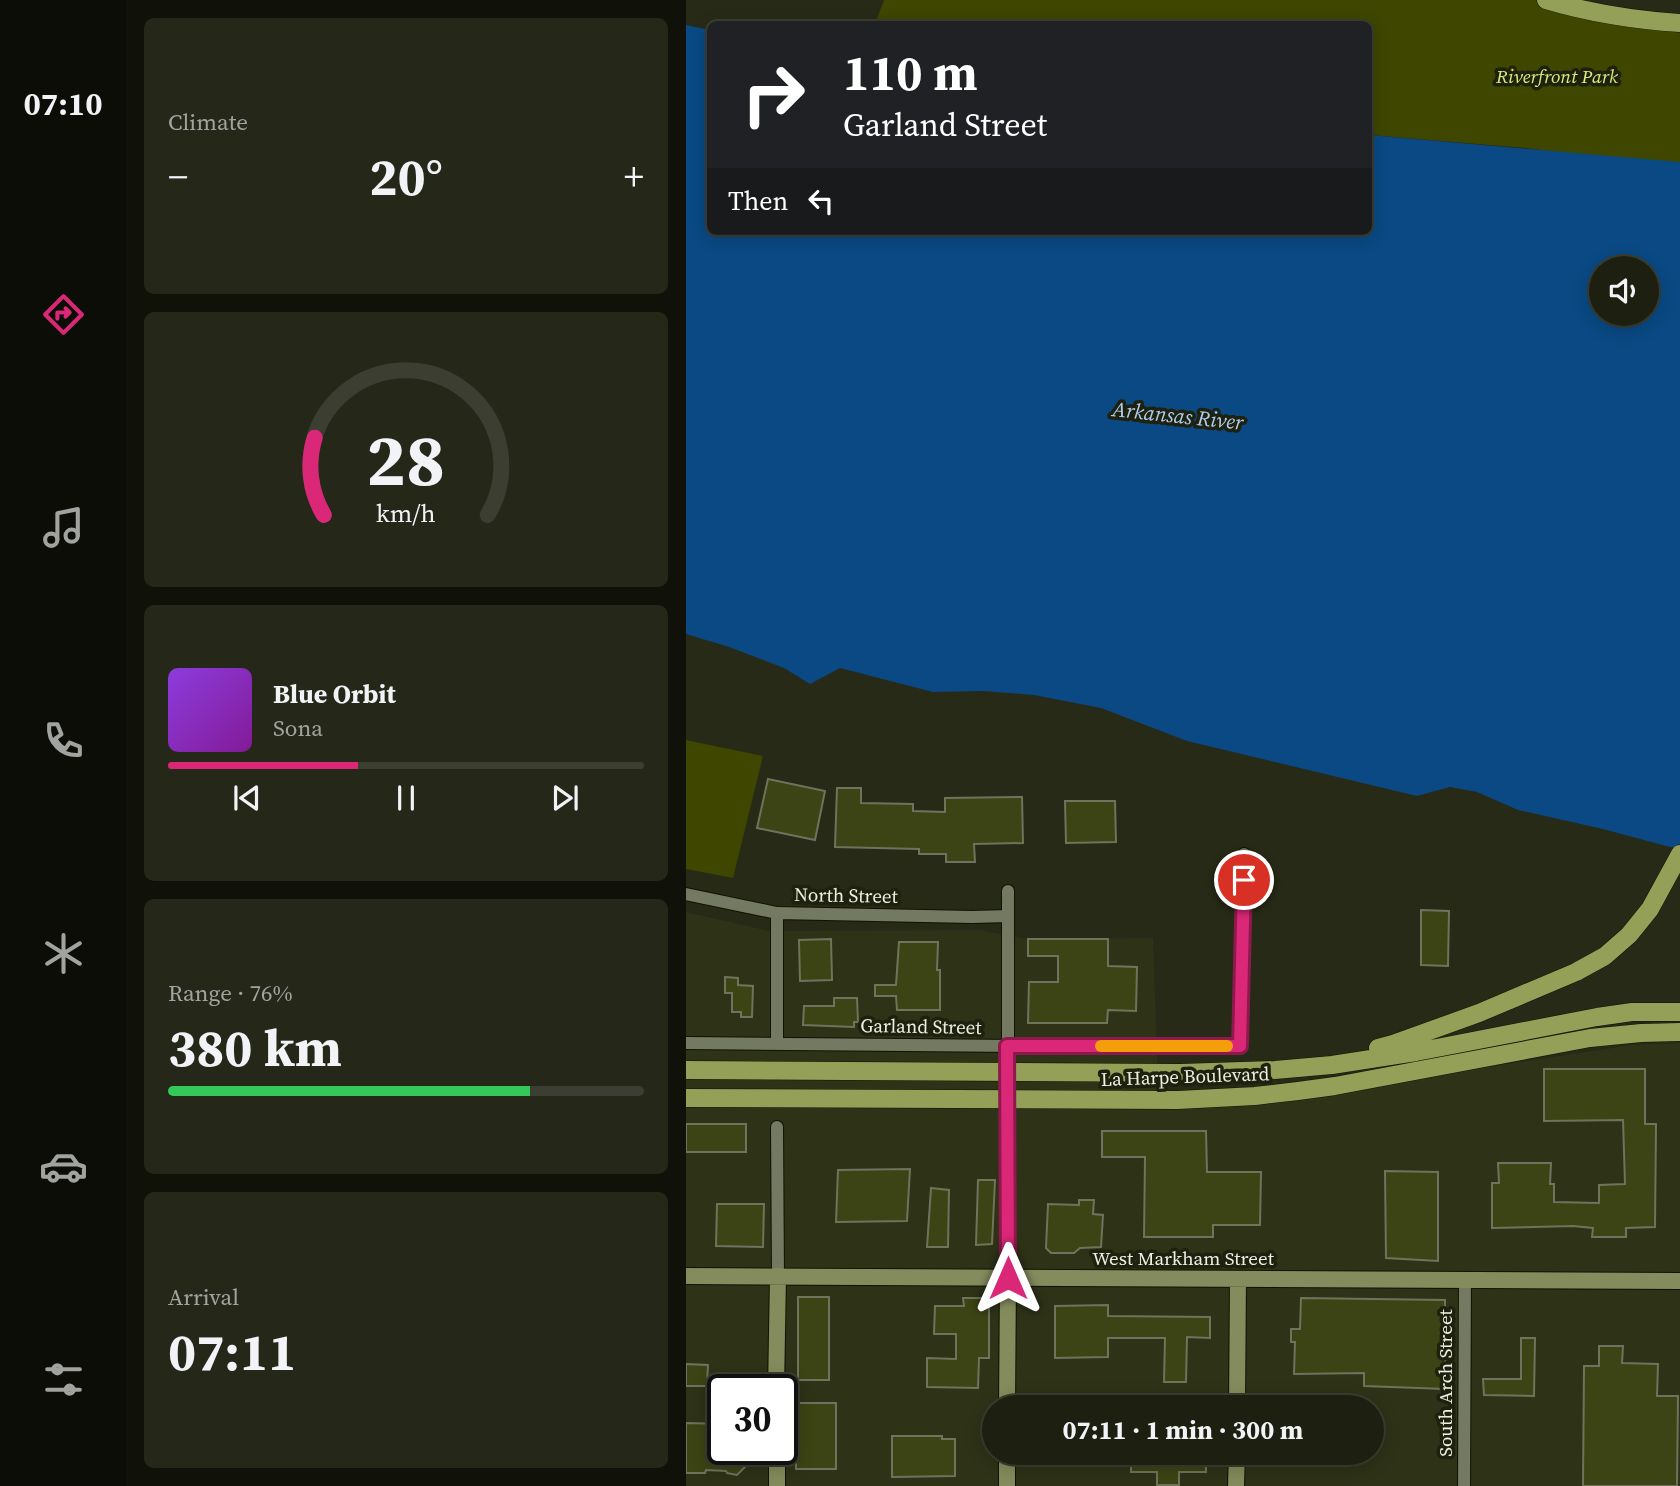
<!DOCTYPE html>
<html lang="en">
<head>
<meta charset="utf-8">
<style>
	body { margin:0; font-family:"Source Serif 4",serif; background:#252819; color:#f1f3f6; height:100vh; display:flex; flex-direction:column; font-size:26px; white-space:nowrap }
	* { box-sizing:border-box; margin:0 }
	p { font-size:23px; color:#a0a39f }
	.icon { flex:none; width:38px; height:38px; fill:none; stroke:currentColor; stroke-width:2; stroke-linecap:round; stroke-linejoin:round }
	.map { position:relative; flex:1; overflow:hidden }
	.panel { display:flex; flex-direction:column; gap:18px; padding:18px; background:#101209; width:560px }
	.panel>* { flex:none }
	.guide { position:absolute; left:21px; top:21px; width:665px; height:214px; border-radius:10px; box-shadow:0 4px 18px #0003,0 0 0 2px #3b3e30; background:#202124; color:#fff; overflow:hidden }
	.controls { position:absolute; left:903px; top:256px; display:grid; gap:14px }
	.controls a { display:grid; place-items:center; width:70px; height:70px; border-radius:50%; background:#1d2010; box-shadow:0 4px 18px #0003,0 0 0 2px #3b3e30; font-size:35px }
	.speed { position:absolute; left:21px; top:1374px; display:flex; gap:14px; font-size:35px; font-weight:700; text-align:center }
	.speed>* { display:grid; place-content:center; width:91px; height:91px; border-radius:50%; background:#1d2010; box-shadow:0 4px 18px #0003,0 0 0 2px #3b3e30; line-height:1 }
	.speed .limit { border:4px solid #111; border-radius:10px; background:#fff; color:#111 }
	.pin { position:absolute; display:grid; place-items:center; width:60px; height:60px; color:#fff; margin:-30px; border:4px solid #fff; border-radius:50%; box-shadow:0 2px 7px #0007 }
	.me { position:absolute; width:77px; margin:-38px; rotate:0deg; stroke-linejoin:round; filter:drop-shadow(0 0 5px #0008) }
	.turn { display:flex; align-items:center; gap:24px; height:147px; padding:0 21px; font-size:32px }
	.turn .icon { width:91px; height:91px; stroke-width:2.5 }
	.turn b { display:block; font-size:49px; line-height:60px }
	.then { display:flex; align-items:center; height:66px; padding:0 21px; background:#0003; gap:14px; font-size:26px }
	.big { font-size:52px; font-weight:700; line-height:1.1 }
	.panel .card { flex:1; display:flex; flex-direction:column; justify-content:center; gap:10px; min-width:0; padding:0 24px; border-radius:10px; background:#252819 }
	.panel .dial { align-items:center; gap:0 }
	.dial svg { height:182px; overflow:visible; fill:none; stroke:#3b3e30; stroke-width:7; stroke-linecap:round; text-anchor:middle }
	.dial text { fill:#f1f3f6; stroke:none }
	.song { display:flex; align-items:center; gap:21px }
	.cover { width:84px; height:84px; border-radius:10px; background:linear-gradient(135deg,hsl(270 70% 55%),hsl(290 70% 35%)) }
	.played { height:7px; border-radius:4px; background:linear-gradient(90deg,#db2777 40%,#3b3e30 40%) }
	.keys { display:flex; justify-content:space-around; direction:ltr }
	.heat { display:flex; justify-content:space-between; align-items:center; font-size:38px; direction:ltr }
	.charge { height:10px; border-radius:5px; background:linear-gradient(90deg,#34c759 76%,#3b3e30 0) }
	.trip { position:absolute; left:296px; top:1395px; width:402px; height:70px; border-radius:35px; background:#1d2010; box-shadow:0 4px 18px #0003,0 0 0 2px #3b3e30; font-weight:700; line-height:70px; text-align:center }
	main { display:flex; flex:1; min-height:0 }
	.dock { display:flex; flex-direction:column; width:126px; justify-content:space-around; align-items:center; background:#0c0d06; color:#a0a39f }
	.dock .icon { width:49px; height:49px }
	.dock .current { color:#db2777 }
	.dock b { font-size:32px; color:#f1f3f6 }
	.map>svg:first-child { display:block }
	.built { fill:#2e3217; fill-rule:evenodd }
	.green { fill:#3e4600 }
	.water { fill:#0a4984; fill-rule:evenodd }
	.building { fill:#3c4314; stroke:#6f735c; stroke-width:2 }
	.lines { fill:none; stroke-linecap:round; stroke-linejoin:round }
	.street-casing { stroke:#101302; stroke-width:14 }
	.secondary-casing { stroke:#101302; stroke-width:18 }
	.primary-casing { stroke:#101302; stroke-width:19 }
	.street { stroke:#747962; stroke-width:12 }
	.secondary { stroke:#848c5d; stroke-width:16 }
	.primary { stroke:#949f58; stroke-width:18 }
	.route-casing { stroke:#8e194d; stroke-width:18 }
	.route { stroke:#db2777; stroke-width:12 }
	.slow { stroke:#f59e0b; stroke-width:12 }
	.labels { text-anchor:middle; stroke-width:7; stroke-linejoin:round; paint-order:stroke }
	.park-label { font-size:19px; font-style:italic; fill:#d9ec76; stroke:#1d210d }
	.street-label { font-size:19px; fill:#ecefe2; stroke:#1d210d }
	.water-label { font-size:21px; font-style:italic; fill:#b0cdf0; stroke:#1d210d }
</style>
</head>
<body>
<main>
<nav class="dock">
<b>07:10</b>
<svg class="icon current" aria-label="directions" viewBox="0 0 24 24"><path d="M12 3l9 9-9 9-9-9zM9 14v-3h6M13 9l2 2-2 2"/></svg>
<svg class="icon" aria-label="music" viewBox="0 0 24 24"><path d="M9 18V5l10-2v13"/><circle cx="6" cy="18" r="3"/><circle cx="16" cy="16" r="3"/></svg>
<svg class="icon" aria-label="phone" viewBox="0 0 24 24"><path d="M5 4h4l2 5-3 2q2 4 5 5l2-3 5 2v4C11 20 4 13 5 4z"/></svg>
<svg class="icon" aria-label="climate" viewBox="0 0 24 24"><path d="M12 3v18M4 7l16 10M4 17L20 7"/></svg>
<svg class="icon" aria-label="car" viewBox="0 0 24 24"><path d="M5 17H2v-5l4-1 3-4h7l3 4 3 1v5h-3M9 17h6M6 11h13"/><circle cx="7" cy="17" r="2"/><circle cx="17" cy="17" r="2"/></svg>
<svg class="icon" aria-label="filters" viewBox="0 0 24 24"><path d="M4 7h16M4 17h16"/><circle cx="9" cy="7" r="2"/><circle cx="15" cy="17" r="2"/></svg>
</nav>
<section class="panel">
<div class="card"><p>Climate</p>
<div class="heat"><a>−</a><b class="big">20°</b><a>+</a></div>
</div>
<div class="card dial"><svg viewBox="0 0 100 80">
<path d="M14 69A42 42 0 1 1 86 69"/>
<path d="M14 69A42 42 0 0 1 10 35" stroke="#db2777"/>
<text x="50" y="56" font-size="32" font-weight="700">28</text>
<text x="50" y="72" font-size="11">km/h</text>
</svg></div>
<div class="card">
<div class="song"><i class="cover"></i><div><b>Blue Orbit</b><p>Sona</p></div></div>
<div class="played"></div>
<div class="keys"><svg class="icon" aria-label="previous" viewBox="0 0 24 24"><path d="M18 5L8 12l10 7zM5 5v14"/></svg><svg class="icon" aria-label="pause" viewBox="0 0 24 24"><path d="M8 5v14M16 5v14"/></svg><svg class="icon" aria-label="next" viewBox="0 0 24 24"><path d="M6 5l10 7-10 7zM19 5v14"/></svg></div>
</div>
<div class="card"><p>Range · 76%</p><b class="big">380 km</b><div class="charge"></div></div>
<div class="card"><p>Arrival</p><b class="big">07:11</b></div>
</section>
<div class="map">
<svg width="994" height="1486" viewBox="0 0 994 1486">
	<rect width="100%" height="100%" fill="#272a16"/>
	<path class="built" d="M0,912L83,931L294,930L339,939L467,938L473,1109L559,1104L946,1045L994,1043V1486H0ZM37,1390H96V1449H37ZM308,1407H686V1452H308Z"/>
	<path class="green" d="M198,0H876L994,23V163L909,157L840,148L683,135L682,24H189Z
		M0,740L77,756L47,878L0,869Z"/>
	<path class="water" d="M0,25L24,30V231H682L683,135L994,162V848L984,847L917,829L832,810L791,792L764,787L731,796L501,741L415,708L348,695L298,691L247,692L154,668L124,684L98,668L43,647L0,634ZM915,268H961V313H915Z"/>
	<path class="building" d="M82,779L139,791L129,840L71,828Z
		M151,788H175V803L227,804V811L259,812V798L336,797L337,843L288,844L289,862H260V854H233V849L149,847Z
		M379,801H429L430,842L380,843Z
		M735,910L763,911L762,966L735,965Z
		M145,939L146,980L114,981L113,940Z
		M342,939H422V966L451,967L450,1011L422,1010L421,1023H342L343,982H372V956H342Z
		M213,942H252L251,970H254V1010H211L210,996H189V985H210Z
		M39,977L52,978V985L67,986L66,1017H55V1012H46V993H39Z
		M148,998H171L172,1022H168V1027L117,1025L118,1006H148Z
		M858,1069H959V1124H970L969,1227L940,1228V1237H906L907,1228L887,1226L806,1228V1183H813L812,1163H865L864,1184H868V1202L913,1203V1185L939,1184L937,1120L858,1121Z
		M0,1124H60V1152H0Z
		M416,1131H520L521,1172H575L574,1225H527V1237H458L459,1157H416Z
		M224,1169L221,1221L150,1222L152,1170Z
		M699,1171L752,1172V1261L700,1258Z
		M292,1180H309L306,1244L290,1245Z
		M245,1188L263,1190L262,1247H241Z
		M393,1200H408L407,1214L417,1215L415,1247L394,1248L388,1253H365L360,1248L362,1204L393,1205Z
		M31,1204H78L77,1247L30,1246Z
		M112,1297H143V1380H112Z
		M277,1298H303V1358H293L292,1388L241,1387V1358L270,1359V1334H248L249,1306H278Z
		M615,1298L759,1300V1389L678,1386V1373L608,1374L609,1342H605V1329H614Z
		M422,1305V1316L524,1317V1338L501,1337L500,1382H478L479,1338H422V1357L369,1358V1306Z
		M835,1338H849L848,1396L798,1395L797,1379H835Z
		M913,1346H937L936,1363L972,1364L971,1396H992L991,1486H897L898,1366H913Z
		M0,1364L22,1365L21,1386H0Z
		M26,1379H39V1390H37V1401H26Z
		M110,1403H150V1469H110Z
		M0,1423L37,1424V1449H60L59,1459L63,1463L51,1475L41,1473L40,1471L20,1470L19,1473H0Z
		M206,1436H256V1439H269V1476L206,1477Z
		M445,1452H520V1472H493V1485H471V1472H445Z"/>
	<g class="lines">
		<defs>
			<path id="street" d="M0,894L91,913L286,917L322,916
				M91,913V1044
				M0,1043L342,1046H554L558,854
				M91,1127L92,1276
				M322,1278V891
				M778,1486L779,1280"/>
			<path id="secondary" d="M0,1276L994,1281
				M90,1390L92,1276
				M321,1407L322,1278
				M551,1407L552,1279
				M91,1449V1486
				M321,1486V1452
				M550,1486L551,1452"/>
			<path id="primary" d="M860,0C904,13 949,20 994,23
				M692,1048L707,1044L793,1013L890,972L919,956L943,935L964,909L994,854
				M0,1070L494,1073L589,1070L646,1065L730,1052L911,1017L946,1012H994
				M0,1098L492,1100L569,1096L612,1091L649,1086L904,1038L955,1033L994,1032"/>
		</defs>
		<use href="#street" class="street-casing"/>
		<use href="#secondary" class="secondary-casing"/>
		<use href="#primary" class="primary-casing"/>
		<use href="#street" class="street"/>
		<use href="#secondary" class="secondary"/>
		<use href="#primary" class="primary"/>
	</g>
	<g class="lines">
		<defs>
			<path id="route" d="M322,1278L321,1046H554L558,880"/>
		</defs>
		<use href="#route" class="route-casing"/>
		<use href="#route" class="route"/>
		<path class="slow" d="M415,1046H541"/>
	</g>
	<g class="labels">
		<g class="park-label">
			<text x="871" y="83">Riverfront Park</text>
		</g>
		<g class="street-label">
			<text transform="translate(160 895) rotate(1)" y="7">North Street</text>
			<text transform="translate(235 1026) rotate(1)" y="7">Garland Street</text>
			<text transform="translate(499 1076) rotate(-2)" y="7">La Harpe Boulevard</text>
			<text x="497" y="1265">West Markham Street</text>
			<text transform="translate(759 1383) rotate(-90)" y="7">South Arch Street</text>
		</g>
		<g class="water-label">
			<text transform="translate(492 416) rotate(6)" y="7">Arkansas River</text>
		</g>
	</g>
</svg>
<div class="controls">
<a><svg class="icon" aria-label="sound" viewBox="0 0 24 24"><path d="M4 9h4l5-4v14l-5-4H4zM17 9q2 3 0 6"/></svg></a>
</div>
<div class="speed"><div class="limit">30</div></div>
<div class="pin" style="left:558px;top:880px;background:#d93025"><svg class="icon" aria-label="arrive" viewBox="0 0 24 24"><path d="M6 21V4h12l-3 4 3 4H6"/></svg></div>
<svg class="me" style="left:322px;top:1278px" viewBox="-20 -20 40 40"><path d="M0-17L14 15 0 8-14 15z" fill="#db2777" stroke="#fff" stroke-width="4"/></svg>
<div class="trip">07:11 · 1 min · 300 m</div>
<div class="guide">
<div class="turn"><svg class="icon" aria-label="right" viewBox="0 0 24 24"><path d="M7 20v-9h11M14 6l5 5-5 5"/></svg><div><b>110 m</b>Garland Street</div></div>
<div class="then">Then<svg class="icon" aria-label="left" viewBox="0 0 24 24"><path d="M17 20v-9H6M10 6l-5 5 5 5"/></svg></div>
</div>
</div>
</main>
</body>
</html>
